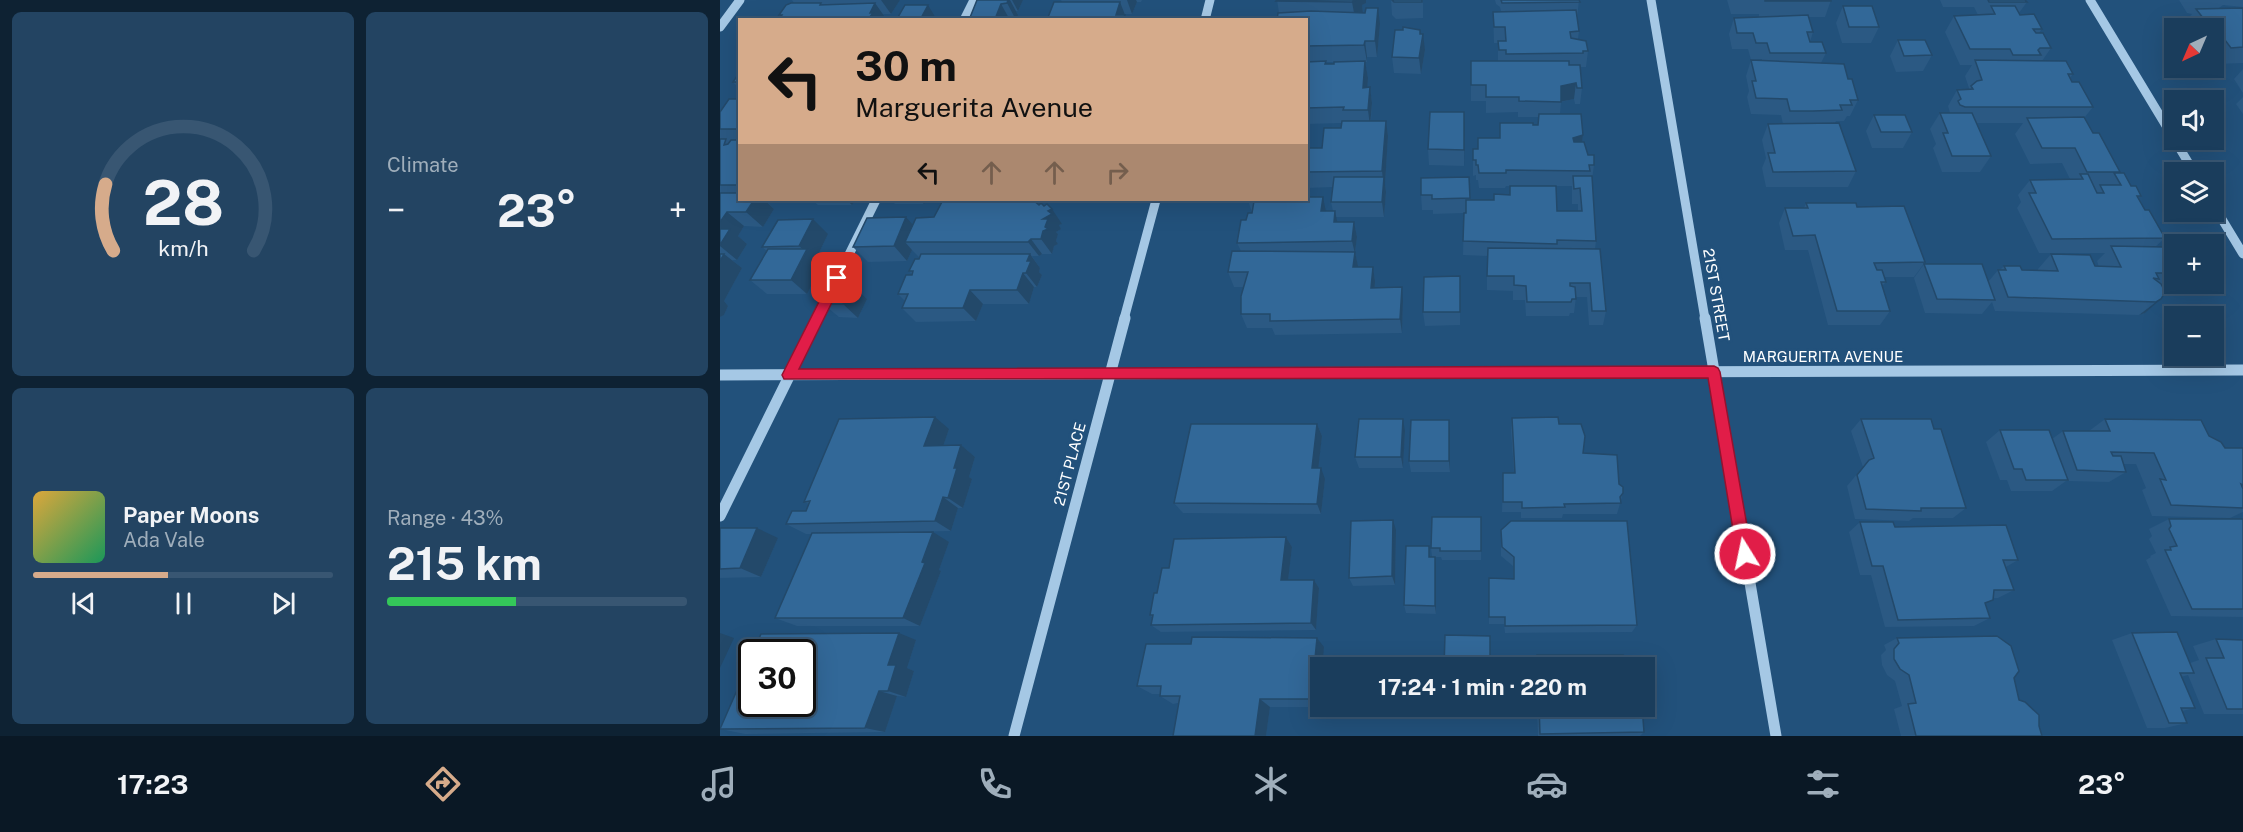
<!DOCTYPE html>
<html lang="en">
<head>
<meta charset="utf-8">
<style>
	body { margin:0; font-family:"Public Sans",sans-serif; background:#234462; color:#f1f3f6; height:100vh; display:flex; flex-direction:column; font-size:22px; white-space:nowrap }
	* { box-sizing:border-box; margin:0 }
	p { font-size:20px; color:#9faebb }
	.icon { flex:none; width:33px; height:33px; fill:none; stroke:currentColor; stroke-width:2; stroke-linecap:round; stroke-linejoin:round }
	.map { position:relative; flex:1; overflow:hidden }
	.sheet { display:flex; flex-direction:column; gap:12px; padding:12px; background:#0e2233; width:720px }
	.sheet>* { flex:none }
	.top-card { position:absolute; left:18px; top:18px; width:570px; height:183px; border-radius:0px; box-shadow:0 6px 24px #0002,0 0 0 2px #385672; background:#d6ab8b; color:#111; overflow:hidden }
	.needle { width:39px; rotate:224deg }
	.tools { position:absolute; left:1444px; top:18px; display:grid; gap:12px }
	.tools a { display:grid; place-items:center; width:60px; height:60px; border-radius:0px; background:#1a3d5c; box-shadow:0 6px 24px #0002,0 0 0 2px #385672; font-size:30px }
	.speed { position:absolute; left:18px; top:639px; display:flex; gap:12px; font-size:30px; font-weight:700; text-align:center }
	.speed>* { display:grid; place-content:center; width:78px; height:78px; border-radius:50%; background:#1a3d5c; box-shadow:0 6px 24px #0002,0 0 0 2px #385672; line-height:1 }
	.speed .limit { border:3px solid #111; border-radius:9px; background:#fff; color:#111 }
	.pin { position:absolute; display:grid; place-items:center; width:51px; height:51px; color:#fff; margin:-26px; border-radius:12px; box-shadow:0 3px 9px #0006 }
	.me { position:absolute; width:66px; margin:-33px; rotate:350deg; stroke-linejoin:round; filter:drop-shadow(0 0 4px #0008) }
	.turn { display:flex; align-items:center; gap:21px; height:126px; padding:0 18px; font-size:27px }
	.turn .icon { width:78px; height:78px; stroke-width:2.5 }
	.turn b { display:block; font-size:42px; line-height:51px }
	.lanes { display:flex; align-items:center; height:57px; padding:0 18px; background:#0003; justify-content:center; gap:30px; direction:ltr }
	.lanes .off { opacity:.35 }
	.big { font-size:45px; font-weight:700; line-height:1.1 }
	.sheet .tile { flex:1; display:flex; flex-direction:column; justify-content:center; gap:9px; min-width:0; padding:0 21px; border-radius:9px; background:#234462 }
	.sheet .dial { align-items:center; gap:0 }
	.dial svg { height:156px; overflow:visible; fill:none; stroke:#385672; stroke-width:7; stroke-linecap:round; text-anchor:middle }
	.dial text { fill:#f1f3f6; stroke:none }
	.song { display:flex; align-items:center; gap:18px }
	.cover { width:72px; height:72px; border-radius:9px; background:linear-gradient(135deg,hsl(40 70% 55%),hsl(150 70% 35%)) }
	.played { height:6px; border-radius:3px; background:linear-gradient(90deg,#d6ab8b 45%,#385672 45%) }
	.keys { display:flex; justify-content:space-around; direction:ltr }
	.heat { display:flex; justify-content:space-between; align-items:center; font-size:33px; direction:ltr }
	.charge { height:9px; border-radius:4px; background:linear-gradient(90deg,#34c759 43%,#385672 0) }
	.sheet .tiles { flex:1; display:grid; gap:12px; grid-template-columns:repeat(2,1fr) }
	.trip { position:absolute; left:590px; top:657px; width:345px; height:60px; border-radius:0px; background:#1a3d5c; box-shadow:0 6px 24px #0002,0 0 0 2px #385672; font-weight:700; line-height:60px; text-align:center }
	.menu { display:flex; height:96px; justify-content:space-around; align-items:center; background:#0a1825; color:#9faebb }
	.menu .icon { width:42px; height:42px }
	.menu .on { color:#d6ab8b }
	.menu b { font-size:27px; color:#f1f3f6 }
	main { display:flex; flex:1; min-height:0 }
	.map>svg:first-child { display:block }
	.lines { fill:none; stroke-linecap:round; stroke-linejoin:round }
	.minor-far1 { stroke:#a5c8e5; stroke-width:9 }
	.minor { stroke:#a5c8e5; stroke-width:11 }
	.wall { fill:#2b5983; fill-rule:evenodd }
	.shaded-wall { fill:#23496a }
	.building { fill:#326898; stroke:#23496a; stroke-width:1.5 }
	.route { fill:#e11d48; stroke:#92132f; stroke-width:1.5 }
	.labels { text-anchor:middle; stroke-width:6; stroke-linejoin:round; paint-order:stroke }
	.street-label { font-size:15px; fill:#fff; stroke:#22517b }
</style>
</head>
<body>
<main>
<section class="sheet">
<div class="tiles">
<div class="tile dial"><svg viewBox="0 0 100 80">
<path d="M14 69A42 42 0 1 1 86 69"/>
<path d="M14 69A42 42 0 0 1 10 35" stroke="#d6ab8b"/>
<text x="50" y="56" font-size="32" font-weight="700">28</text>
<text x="50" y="72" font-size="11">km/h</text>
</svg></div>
<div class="tile"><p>Climate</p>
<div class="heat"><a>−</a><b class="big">23°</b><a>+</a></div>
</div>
<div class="tile">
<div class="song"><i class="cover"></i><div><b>Paper Moons</b><p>Ada Vale</p></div></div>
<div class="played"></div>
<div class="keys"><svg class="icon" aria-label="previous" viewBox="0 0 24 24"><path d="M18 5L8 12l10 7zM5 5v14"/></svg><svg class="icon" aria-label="pause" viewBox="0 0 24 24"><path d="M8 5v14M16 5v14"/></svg><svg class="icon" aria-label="next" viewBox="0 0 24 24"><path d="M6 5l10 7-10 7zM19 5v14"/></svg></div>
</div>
<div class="tile"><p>Range · 43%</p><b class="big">215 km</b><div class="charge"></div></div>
</div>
</section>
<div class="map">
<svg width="1523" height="736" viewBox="0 0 1523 736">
	<rect width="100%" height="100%" fill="#22517b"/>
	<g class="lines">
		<path class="minor-far1" d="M931,0L985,319
			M1370,0L1474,172
			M244,20L254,0
			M485,20L490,0
			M0,27L20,0
			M1494,206L1523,254
			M97,319L156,200
			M404,319L436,200"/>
		<path class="minor" d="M985,318L1056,736
			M0,375L1523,370
			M0,516L98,318
			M294,736L405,318"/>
	</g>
	<path class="wall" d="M72,0H180L171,14H163L167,19L62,20L59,15L74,3Z
		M257,0H303L298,11H296L298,15L296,20H249Z
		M341,0H422L421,2H417L412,14H405L407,20H327L342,2Z
		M557,0L646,3L642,5L643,13L660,24L657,57H647V62H645L648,78L647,87H650L652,103L651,121H666L668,136L665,184L666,192L664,217H616L617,222H634L637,237L635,252L638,267H653L655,281V288L683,301L682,333L555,335L552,328H527L521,314L524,287H514L508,272L521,251L517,243L526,220L532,213L528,200L606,211H613L611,202L613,187L586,188V148H602L621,128L622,123L586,124V20L559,13ZM606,62H614V64H606Z
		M671,0H703V18L676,19L672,15Z
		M775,0H859L857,19L859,31L858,39L868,51L866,67H861V69H860L862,88L860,104H855L854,99L841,102L840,114L863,135L862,142L868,155L874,165L872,180L876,241L875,249L886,311L883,325H869L867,297H856L854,313H850L849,316H806L805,300H793V291L767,290V256L743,255L744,213L713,214V210H702L701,195L749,177L750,200H774L790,195V186H786L785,188H759L758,180H756V175L753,176V149H758L780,138L813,125H818V117H798V112L766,113V101H751V61H778V43H774L773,12L781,11L780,7L776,4ZM804,186H852V204H858V211H837Z
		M1007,0H1111L1105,17H1088L1093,32L1090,42L1106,53L1101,63L1128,79L1138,100L1130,116H1127L1124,121H1116L1115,123L1136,171L1128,187H1046L1042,168L1046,158L1042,140L1048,124H1063L1061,115L1031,114L1027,97L1029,91L1026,76L1031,60L1042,61V59L1031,60L1028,49H1012L1009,34L1014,18L1039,17V14H1011Z
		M1220,0H1305L1307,2L1299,13L1322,29L1319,33L1331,48L1322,61L1353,74L1350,78L1352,82L1373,107L1364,118L1373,133L1400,172L1398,173L1421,196L1418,198L1425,210L1445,238L1435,247L1455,270V275L1442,286L1445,292L1425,313L1419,315L1275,311L1272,302L1262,314L1205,313L1194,278L1204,264L1268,282L1278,270H1280L1284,266L1302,270H1318V269L1331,254L1375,266L1379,267L1377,261L1385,253H1319L1297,208L1301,202L1298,195L1310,180L1350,179L1342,163L1310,164L1295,134L1303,123H1257L1271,156L1260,172H1222L1213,148L1216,144L1210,129L1220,113H1230L1228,106L1237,90L1249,89V88L1245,76L1252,65H1240L1225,32L1234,16L1258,15L1254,7H1223Z
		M1459,0H1523V7L1503,5L1499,8H1523V63L1496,64L1494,61V28H1465L1463,25L1472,14L1467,13Z
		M1123,6L1159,27L1151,43H1122L1116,23Z
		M701,34L705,50L701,74L674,73L672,57Z
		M1178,40L1212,55L1203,71L1176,72L1170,56Z
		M1523,69V93L1514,79Z
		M20,72V89L13,82Z
		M1523,97V114L1516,104Z
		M20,99V200H65H46L54,209L43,227L24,226L18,236L27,244L17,260H12L22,268L4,301L8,306L4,315L0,317V112Z
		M1154,115L1192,132L1183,148H1152L1146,131Z
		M745,128L744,166L709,165L708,149Z
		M92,200H135L132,205H98Z
		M171,200H206L204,204H175Z
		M223,200H354V202L315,201L342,224L339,225L341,229L336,232L338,234L336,241L338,244L334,246L332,254H322L319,256H312L320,268L319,272L322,275L317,287H314L309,304H263L256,321L196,322L182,308L185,301L178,294L192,275V274L189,271L200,257H199L192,250L187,261L148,262L133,247L214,217Z
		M1086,203L1137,207L1205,262L1194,277H1164L1166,282L1162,286L1170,311L1160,325H1108L1088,250H1065L1059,223L1065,208H1084Z
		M108,234L97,257L103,263L87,294H47L30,280L47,251L42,247Z
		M740,276V325L705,326L703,312Z
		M132,285L147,299L138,318L119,317L103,304Z
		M792,418L839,424L863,453L899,484L903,493L897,514H843L842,518H801V512H782L783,473H794L791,430Z
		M1141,419L1214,429L1246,508L1233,518H1193L1189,521L1135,519L1127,486L1143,467L1131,431Z
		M1385,419L1489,436L1505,448H1523V512L1510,518L1432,516L1422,490L1426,488L1416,464H1404L1406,472L1389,482L1346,481L1332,491H1291L1287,480H1280L1266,442L1280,430L1332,439L1343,431H1369Z
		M597,424L602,436L598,468L605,479L601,514L463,513L454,503Z
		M229,429L223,446L241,445L255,457L249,477L252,479L243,508H238L231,531L144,533L229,542L219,570L221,571L200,626H77L55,618L92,534H86L66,524L86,511L89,504L84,502Z
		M685,431L683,468H639L635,457Z
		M730,432V472H691L689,461Z
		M761,517V560H722L721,557H712L711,548Z
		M1449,519H1523V617L1451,616L1426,560L1431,557L1430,556L1436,553L1429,539L1432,536L1429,529Z
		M1140,522L1175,527L1298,560L1286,567L1294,590L1278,598H1273L1265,604L1270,618L1254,626L1165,627L1151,575H1140L1129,532Z
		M0,528L58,538L41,577L0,578Z
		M676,530L675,585L633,586L629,578Z
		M781,530L917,625L912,632L785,633L784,624H769V578L793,579V566L781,556Z
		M566,537L572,547L568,580H594L599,588L596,630L441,632L431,625L432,617L430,615L437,593L449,568Z
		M710,557L716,566V614L686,613L684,605Z
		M1412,633L1470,663L1479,660L1473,646L1496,639L1523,640V714H1484L1468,675L1461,677L1475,708L1462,711L1467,723L1445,728H1427L1392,640Z
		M1177,638L1294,678L1299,700L1319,726L1322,736H1181L1174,709L1182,706L1175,681L1167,675L1162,665L1161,655L1166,650L1164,645Z
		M196,640L187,668L194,671L186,697L177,696L165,732L25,734L0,729Z
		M604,647L600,668V691L599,707H550L546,736H453L458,703L453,704L440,696V694H432L417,686Z
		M817,655L910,668H816V662Z
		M817,706H922L924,732L920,736H818Z"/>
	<path class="shaded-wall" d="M161,0H180L171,14Z
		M288,0H290L298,15L296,20L287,3Z
		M292,0H303L298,11Z
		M407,0H416L417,2L412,14Z
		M636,0H646V3L642,5L643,13L635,18L632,2Z
		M400,2L407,20H398L396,15Z
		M155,3L167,20H150L149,18L150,13Z
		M281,4L290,20H275Z
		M208,5L217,20H200Z
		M658,8L660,24L657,57L655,41Z
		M700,30L702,45L703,34L705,50L701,74L699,58Z
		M645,41L647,57V62L644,45Z
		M645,61L648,78L646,104L643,88Z
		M856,83L854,99L839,102L841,86Z
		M650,87L652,103L650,126L648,110Z
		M744,112L745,128L744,166Z
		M666,121L668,136L665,184L666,192L664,217L662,202L663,180L662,171Z
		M863,135L861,150L851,153L853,138Z
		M603,197L606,212L601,211Z
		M34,200H45L54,209L43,227L26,212Z
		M127,200H135L132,205Z
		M200,200H206L204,204Z
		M332,209L342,224L339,225L341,229L336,232L338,234L336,241L338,244L334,246L332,254L321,239L325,227L323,219L328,211Z
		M615,211L618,225L614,222Z
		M7,212L24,226L18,236L27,244L17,260L0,246V222Z
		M186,217L199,232L185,242L192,250L187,261L174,246Z
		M93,219L108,234L97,257L103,263L87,294L71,280L86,252L79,246Z
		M634,222L637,237L635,252L638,266L636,281L633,267L635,254L632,241Z
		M311,239L322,254L319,256L308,242Z
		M4,254L22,268L4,301L8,306L4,315L0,317V261Z
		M310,254L320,268L319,272L322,275L317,287L306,273L307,261Z
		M653,267L655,281L654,302L651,288Z
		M303,273L314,287L309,304L297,290Z
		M132,285L147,299L138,318L123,304Z
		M682,287L683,301L682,333L680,319Z
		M250,290L263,304L256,321L243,308Z
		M1441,299L1425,313L1419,315L1436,302Z
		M215,417L229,429L219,458L204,446Z
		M683,419L685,431L683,468L681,457Z
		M729,420L730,432V472L729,461Z
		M597,424L602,436L597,479L592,468Z
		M241,445L255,457L249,477L252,479L243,508L228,498L234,468Z
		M601,468L605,479L601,514L597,504Z
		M223,497L238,508L231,531L215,521Z
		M673,520L676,530L675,585L672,576Z
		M37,528L58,538L41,577L20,568Z
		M213,532L229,542L219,570L221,571L200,626L183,618Z
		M566,537L572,547L567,589L561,580Z
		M715,557L716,566V614L715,606Z
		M594,580L599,588L596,630L591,623Z
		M0,633L14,638L0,668Z
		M179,633L196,640L187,668L194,671L186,697L168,691V665Z
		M597,638L604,647L602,668H600V691L599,707L591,699Z
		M159,691L177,696L165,732L145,728Z
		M540,699L550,707L546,736H535Z"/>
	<path class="building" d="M257,0H288L287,3L281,4L275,19L249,20Z
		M557,0H636L632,2L556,1Z
		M672,0H702V2H674Z
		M781,0H859L860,2L782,3Z
		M1045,0H1111V1H1045Z
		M1268,0H1305L1307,2H1269Z
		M334,2H400L396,15H405L403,20H327Z
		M71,3H101L100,5L155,3L150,13H153L149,18L146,19L145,20H68L69,18H60L62,15H59L66,5Z
		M185,5H208L200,20L177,19Z
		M1123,6H1152L1159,27H1129Z
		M1271,6H1295L1300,15L1314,14L1322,29H1313L1316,33H1323L1331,48H1320L1318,50L1321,55H1293L1290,49H1250L1234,16L1275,14Z
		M646,8H658L655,41H645L644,45L586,46V20H557L558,13L591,11L645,13Z
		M1523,8V47L1511,48L1505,40H1499L1494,33V28H1491L1476,9Z
		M856,10L859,31L850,32L851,38L866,41L868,51H863V53L786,54V50H779L778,41H786L785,27H774L773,12Z
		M1088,15L1093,32H1087L1090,42H1102L1106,53H1050L1047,43H1036L1033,33H1017L1014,18Z
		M683,27L700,30V34H703L699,58L672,57L675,30H683Z
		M1178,40H1205L1212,55L1184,56Z
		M1031,60L1124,64L1128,79H1132L1138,100H1130L1132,105H1120L1122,110L1093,111H1070L1067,99L1036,98L1032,81H1036Z
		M1255,60L1346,61L1353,74H1348L1352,82H1359L1373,107H1245L1240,105L1238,101L1241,99L1237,90L1253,89L1251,86L1257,81L1262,80Z
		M606,61L605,64H614V62L645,61L643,88L650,87L648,110H623L624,107L586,108V62Z
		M751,61H849V65H860L862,88H857L856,83L841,86V102L799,101V97H766V85H751Z
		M20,72V82H13Z
		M9,99H20V129H0V112Z
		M710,112H744V150L708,149Z
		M1220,113H1252L1271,156H1232L1223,133H1228Z
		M819,114H861L863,135L853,138L854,142H864L868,155H874V165H869L870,171L786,170V173H759L758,165H756V160H753V149H758V138H780V123H813V125H818Z
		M1154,115H1185L1192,132H1161Z
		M1364,117L1373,133H1379L1400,172H1367L1355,148H1322L1307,118Z
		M622,121H666L662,171L586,172V148H602L604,128H621Z
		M1119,123L1136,171L1053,172L1048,153H1055L1048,124Z
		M0,139H6L4,145L8,144L11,140H20V185H0Z
		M1394,173H1404L1411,186H1416L1421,196H1417L1425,210H1429L1445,238L1332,239L1309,193H1316L1310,180L1363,179L1360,174H1368L1377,193H1384L1380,185H1401Z
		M853,176H872L876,241L837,240V244L743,241L744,213H746V200H774V194L790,195V186H836L837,211H862L860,188L854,189Z
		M614,177H664L662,202H611Z
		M749,177L750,198L712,199V195H701V178Z
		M0,193H20V200H34L26,212H7L0,222Z
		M586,197H603L601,211H615L614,222H634L632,241L517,243L521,220H526L528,213H532L534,201H528V200H586Z
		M223,200H313L319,205L321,203L324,206L327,204L332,209L328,211L332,214L323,219H328L325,227L328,229L323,231L321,239H311L308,242H185L196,218L214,217Z
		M1086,203H1136L1137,207L1184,206L1205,262L1154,263L1157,270H1162L1166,282H1161L1170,311H1117L1095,235L1073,236L1065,208H1088Z
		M186,217L174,246L133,247L147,218Z
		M93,219L79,246L42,247L58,220Z
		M0,229H10L0,245Z
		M1391,246L1444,247L1455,270V273H1436L1439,279L1433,278L1441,284L1445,292L1441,299L1436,302L1288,297L1278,270H1286L1284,266H1300L1302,270L1338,271L1331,254L1370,255L1375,266L1401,267Z
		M768,248L880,249L886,311H872L870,283H850V286L855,287L856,299H852L851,302H807L806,286L794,285V276H767Z
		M48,249H87L71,280H30Z
		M512,251L635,252L633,267H653L651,288L682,287L680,319L550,321V314H521V296L528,272H508Z
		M0,254H4L0,261Z
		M201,254H310L307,261H311L306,273H303L297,290H250L243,308H182L188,294H178L186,275H192L193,271H189L195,259H199Z
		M1204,264H1262L1275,300L1217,299Z
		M740,276V312H703L704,277Z
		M113,285H132L123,304H103Z
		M215,417L204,446L241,445L234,468H237L228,498L223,497L215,521L66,524L72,511H86L90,501L84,502L119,419Z
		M838,417L839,424H861L865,436L863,453L897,455L899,484L903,487V493L900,497L901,503L844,504L845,507L802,508V502H783V473H795L792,418Z
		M639,419H683L681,457H635Z
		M1141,419H1211L1214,429H1221L1246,508H1201V511L1146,509L1137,475L1149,460L1154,458Z
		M1385,419L1481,420L1489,436L1501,442L1505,448H1523V485L1521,484L1523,489V508L1451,505L1440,479L1446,480L1434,453L1391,452L1393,456H1401L1406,472L1357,470L1343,431H1390Z
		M691,420H729V461H689Z
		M471,424H597L592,468H601L597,504L454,503Z
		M1280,430H1329L1348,480H1306L1302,469H1294Z
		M712,517H761V551H720V548H711Z
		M1449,519H1523V609H1472L1445,550H1451L1450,547L1457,546L1449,529L1451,526Z
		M673,520L672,576L629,578L631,521Z
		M791,521H907L917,625L785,626V617H769V578L794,579V557L782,547L781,530Z
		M1140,522H1173L1175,527L1286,525L1298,560H1283L1294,590H1274L1273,600L1265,603L1270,618L1178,620L1163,566H1152Z
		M0,528H37L20,568L0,569Z
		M213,532L202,562L205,563L183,618H55L92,533Z
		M566,537L561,580H594L591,623L431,625L433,615H430L434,593H437L442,568H449L454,539Z
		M686,546H709V557H715V606L684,605Z
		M1457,632L1474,673H1460L1475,708H1461L1467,723H1449L1412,633Z
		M179,633L168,665H176L168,691H159L145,728L0,729L32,656V704H82V652H33L41,634Z
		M725,635L770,636V668H724Z
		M1277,636L1291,646L1299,671L1294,678L1299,700L1305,702L1319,715V726L1322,736H1196L1188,704L1196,703L1189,675L1180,669L1174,659V649L1179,643L1177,638Z
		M472,637L597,638L591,699H540L535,736H453L460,696H440L441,686H417L426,644H471Z
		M1496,639L1523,640V709H1507L1486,658H1504Z
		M817,655H903L908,658L910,668H818Z
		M819,706H922L924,732L820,734Z"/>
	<path class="route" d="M117,273L124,278L79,369L994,366L998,368L1000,372L1032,554L1030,559L1025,562L1019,559L1017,554L988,378L64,379L62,375L64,371L113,274Z"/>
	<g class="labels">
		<g class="street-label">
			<text transform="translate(996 295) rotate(80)" y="5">21ST STREET</text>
			<text x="1103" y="362">MARGUERITA AVENUE</text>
			<text transform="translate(350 464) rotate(-75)" y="5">21ST PLACE</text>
		</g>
	</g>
</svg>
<div class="tools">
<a><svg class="needle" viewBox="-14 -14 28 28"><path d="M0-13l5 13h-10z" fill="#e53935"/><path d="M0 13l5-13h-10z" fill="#9faebb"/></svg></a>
<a><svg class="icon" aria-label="sound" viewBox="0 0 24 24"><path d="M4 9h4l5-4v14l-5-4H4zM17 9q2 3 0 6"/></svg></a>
<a><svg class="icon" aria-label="layers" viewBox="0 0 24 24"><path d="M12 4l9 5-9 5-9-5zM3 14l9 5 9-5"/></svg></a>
<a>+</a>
<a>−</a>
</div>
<div class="speed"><div class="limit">30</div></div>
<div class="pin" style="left:117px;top:278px;background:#d93025"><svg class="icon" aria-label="arrive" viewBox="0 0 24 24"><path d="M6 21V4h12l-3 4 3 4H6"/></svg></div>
<svg class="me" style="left:1025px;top:554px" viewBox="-20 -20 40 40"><circle r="17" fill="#e11d48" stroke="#fff" stroke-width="3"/><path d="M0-11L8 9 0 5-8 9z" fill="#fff"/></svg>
<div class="trip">17:24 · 1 min · 220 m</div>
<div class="top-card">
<div class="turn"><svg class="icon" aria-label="left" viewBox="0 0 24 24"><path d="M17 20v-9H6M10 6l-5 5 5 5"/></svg><div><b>30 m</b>Marguerita Avenue</div></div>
<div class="lanes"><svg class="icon" aria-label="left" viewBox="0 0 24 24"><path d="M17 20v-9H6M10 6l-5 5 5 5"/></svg><svg class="icon off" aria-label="ahead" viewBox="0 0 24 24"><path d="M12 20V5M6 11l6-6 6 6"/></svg><svg class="icon off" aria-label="ahead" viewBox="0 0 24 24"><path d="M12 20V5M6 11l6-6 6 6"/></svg><svg class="icon off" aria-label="right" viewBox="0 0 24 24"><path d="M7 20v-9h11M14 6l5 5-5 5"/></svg></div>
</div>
</div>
</main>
<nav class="menu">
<b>17:23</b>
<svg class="icon on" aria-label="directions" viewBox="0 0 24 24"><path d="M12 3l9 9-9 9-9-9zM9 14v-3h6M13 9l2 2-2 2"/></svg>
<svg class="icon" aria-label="music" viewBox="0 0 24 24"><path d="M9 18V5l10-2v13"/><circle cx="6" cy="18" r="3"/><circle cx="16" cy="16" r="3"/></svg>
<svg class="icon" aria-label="phone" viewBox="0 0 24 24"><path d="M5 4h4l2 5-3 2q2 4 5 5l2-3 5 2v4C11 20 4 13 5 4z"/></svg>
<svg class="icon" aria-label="climate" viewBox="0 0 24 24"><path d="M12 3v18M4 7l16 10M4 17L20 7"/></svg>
<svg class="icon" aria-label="car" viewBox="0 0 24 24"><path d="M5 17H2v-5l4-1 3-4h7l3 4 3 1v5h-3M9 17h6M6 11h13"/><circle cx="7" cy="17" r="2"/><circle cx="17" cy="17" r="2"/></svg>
<svg class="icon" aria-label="filters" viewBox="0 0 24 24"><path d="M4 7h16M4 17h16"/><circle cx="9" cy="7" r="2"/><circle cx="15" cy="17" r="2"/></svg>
<b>23°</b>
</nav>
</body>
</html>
